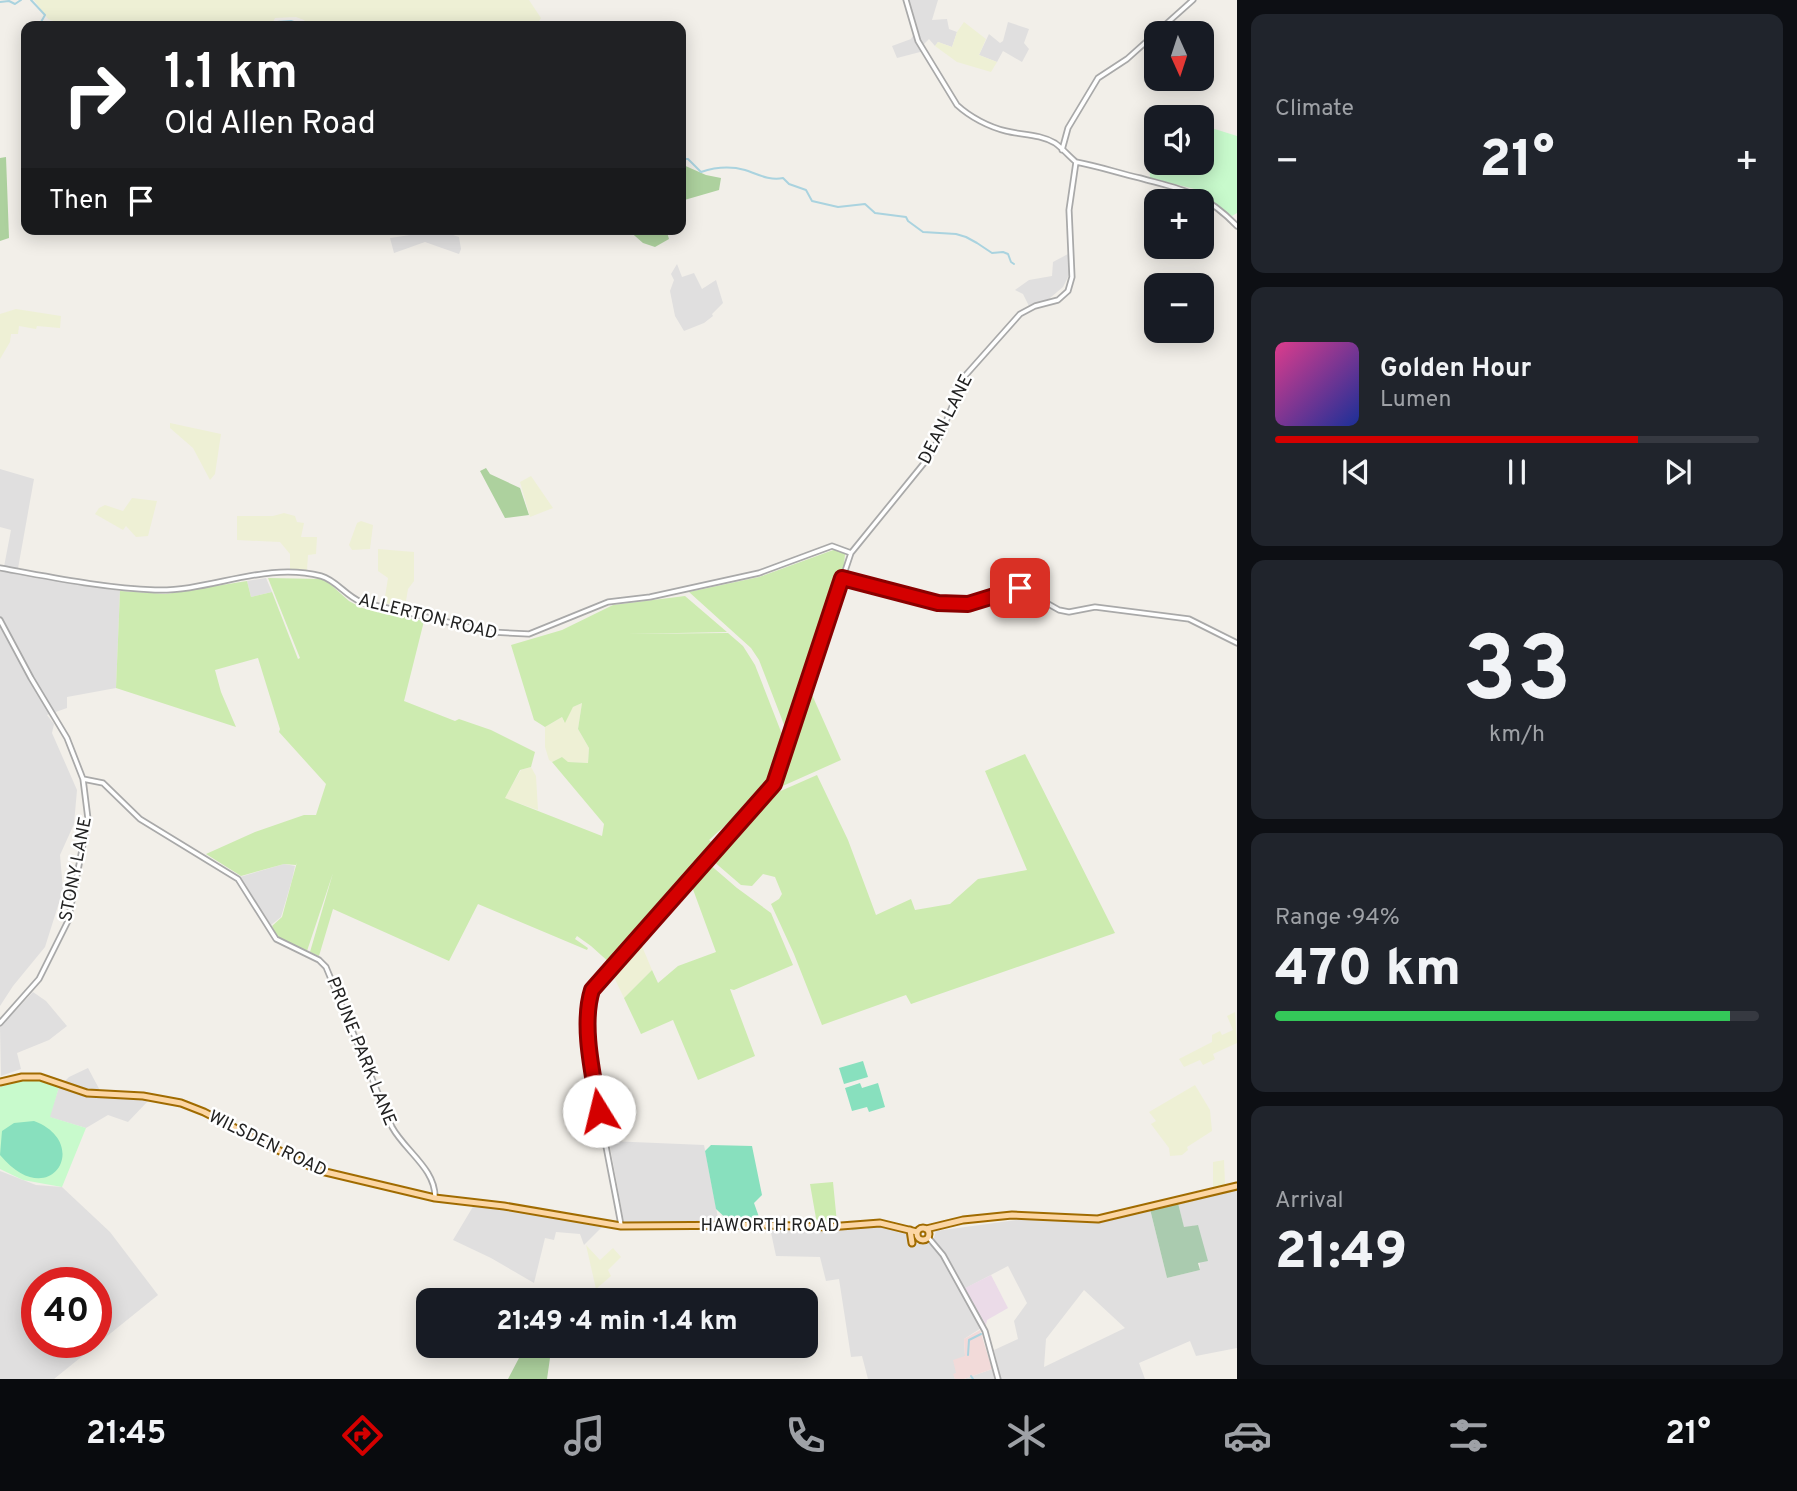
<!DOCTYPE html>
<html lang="en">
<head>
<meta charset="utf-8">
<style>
	body { margin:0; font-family:Overpass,sans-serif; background:#20242c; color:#f1f3f6; height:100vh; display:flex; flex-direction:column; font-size:26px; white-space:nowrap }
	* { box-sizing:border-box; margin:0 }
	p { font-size:23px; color:#9ea1a6 }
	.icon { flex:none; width:38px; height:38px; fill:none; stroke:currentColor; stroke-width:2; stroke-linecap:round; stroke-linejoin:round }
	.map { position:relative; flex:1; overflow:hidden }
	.drawer { display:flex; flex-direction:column; gap:14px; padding:14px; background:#0d0f14; width:560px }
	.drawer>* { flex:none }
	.guide { position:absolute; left:21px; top:21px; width:665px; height:214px; border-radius:14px; box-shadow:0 4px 18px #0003; background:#202124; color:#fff; overflow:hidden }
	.needle { width:46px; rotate:177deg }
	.buttons { position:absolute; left:1144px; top:21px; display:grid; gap:14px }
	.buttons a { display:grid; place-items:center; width:70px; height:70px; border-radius:14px; background:#171b24; box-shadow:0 4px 18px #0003; font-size:35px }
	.speed { position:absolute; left:21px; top:1267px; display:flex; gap:14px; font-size:35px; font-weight:700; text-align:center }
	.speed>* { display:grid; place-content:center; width:91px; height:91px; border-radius:50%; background:#171b24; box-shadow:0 4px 18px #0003; line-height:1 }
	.speed .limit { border:10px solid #d22; background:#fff; color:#111 }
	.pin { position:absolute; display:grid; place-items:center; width:60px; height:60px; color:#fff; margin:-30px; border-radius:14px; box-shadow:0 4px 10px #0006 }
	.me { position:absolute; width:77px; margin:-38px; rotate:351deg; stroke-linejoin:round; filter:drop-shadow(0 0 5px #0008) }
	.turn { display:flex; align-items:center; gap:24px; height:147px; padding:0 28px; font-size:32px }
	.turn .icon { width:91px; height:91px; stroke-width:2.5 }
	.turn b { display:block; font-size:49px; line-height:60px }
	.then { display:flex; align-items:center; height:66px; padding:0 28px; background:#0003; gap:14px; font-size:26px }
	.big { font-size:52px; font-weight:800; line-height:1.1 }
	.drawer .tile { flex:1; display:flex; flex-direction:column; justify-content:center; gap:10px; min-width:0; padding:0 24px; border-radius:14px; background:#20242c }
	.drawer .dial { align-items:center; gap:0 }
	.dial b { font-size:91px; line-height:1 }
	.song { display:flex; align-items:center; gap:21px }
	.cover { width:84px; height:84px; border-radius:10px; background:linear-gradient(135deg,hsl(330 70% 55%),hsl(230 70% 35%)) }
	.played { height:7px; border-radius:4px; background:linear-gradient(90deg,#d40000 75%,#363941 75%) }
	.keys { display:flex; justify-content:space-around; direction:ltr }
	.heat { display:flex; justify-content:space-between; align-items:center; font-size:38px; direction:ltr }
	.charge { height:10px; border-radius:5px; background:linear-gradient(90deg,#34c759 94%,#363941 0) }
	.trip { position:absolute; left:416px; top:1288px; width:402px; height:70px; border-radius:14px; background:#171b24; box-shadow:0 4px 18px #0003; font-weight:800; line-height:70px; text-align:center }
	.menu { display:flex; height:112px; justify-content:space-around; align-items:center; background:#090b0e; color:#9ea1a6 }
	.menu .icon { width:49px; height:49px }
	.menu .on { color:#d40000 }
	.menu b { font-size:32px; color:#f1f3f6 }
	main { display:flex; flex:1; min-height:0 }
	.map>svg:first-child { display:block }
	.residential { fill:#e0dfdf; fill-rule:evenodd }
	.commercial { fill:#f2dad9 }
	.industrial { fill:#ebdbe8 }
	.farmland { fill:#eef0d5 }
	.grass { fill:#cdebb0 }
	.forest { fill:#add19e }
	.cemetery { fill:#aacbaf }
	.park { fill:#c8facc }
	.pitch { fill:#88e0be }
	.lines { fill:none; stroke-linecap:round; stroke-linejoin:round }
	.stream { stroke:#aad3df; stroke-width:2 }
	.minor-casing { stroke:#a9a9a9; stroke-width:7 }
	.major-casing { stroke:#a06b00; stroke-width:9 }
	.minor { stroke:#fff; stroke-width:3.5 }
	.major { stroke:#fcd6a4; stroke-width:5 }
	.route-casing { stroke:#8a0000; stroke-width:18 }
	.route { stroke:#d40000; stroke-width:12 }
	.labels { text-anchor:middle; stroke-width:5; stroke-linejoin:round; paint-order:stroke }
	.street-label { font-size:18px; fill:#222; stroke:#fff }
</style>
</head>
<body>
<main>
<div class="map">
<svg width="1237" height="1379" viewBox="0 0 1237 1379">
	<rect width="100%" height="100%" fill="#f2efe9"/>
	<path class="residential" d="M904,0H938L932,20L947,19L949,29L957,32L952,47L938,42L935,46L929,39L922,46L924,51L897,58L892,46L911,39L914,34Z
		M1008,22L1029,29L1024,43L1029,49L1022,62L1003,51L997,62L979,55L989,34L1000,43L1003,41Z
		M423,229H435L459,237L461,249L459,254L425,242L394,253L390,238L417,234Z
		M1068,254L1069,275L1063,287L1050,298L1049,301L1029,306L1023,294L1015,290L1029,280L1052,276L1053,262Z
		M677,264L682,277L694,273L702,289L716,280L723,303L712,314L713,316L704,323L684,331L675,316L670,291L674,280L671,274Z
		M0,469L34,479L17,574L120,591L116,688L67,697V708L47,715L54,724L52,733L77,790L74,824L60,855L63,890L45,947L13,986L0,1006V572H3L11,530L0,527Z
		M266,578L272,592L251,597L247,581Z
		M284,864L295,866L292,880L281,917L271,925L240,877Z
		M33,992L46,1001L67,1026L49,1040L17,1053L21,1069L1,1076L0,1027Z
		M88,1068L104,1098H134L148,1101L128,1122L108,1115L86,1128L49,1117L59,1087L69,1077Z
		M609,1141L704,1145L719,1223L624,1222Z
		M0,1171L36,1185L62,1187L110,1232L158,1295L54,1379H0ZM37,1283H96V1342H37Z
		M1237,1188V1348L1196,1356L1190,1341L1139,1363L1145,1379H964L998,1367L994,1350L1018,1339L1014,1321L1027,1303L1008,1266L966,1288L986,1325L964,1339L965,1356L956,1373L954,1375L955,1379H868L862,1356L851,1357L839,1279L826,1281L820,1257L776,1256L770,1228L823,1230L879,1225L907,1233L910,1241L919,1244L934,1238L936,1231L1039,1217L1095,1222L1150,1209L1167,1278L1200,1270L1197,1225L1184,1228L1178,1203ZM1084,1290L1125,1328L1044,1367L1046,1339Z
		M474,1205L503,1208L602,1227L584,1245L580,1234L556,1232L554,1240L545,1238L534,1283L491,1258L453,1240Z"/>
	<path class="commercial" d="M980,1330L992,1369L964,1379H955L953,1374L956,1373L953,1360L965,1356L964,1339Z"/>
	<path class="industrial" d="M991,1275L1008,1308L987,1320L986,1325L965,1288Z"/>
	<path class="farmland" d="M34,0H529L541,18L536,26H309L304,20L296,17L275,18L271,26H67L48,19Z
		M964,22L986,39L979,55L997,62L991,72L957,62L935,46L938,42L952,47L957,32Z
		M16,309L61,316L60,328L37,326L36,329L19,326L18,334H11L10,342L0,359V314Z
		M170,423L221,434L215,474L210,480L193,448L170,428Z
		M531,476L553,508L530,517L520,482Z
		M132,498L157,501L148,536L136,537L126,526L123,530L95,514L99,508L105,505L123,511Z
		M284,513L295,516L297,522L304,523L301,537H317L316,554L308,555L307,570L290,569V554L280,542L237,540V516H273Z
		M361,521L373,525L370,549L352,550L349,545L357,523Z
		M378,549L414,552V581L408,589L405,607L384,603L388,578L378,571Z
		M582,703L578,729L589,748L588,763L567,762L562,757L552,762L549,760L545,747V727L562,717L564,722L573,707Z
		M531,767L536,776L538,810L504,798L521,770Z
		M639,939L652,970L624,998L611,971Z
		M1235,1012L1237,1043L1213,1054L1215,1059L1203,1065L1200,1060L1184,1067L1179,1059L1212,1042V1035L1220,1031L1222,1035L1233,1030L1227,1016Z
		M1195,1085L1210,1110L1212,1131L1187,1147L1188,1150L1182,1155L1170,1156L1169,1148L1151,1124L1156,1121L1149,1112Z
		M1224,1160L1225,1184L1228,1186L1213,1190V1162Z
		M586,1245L600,1260L613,1248L621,1257L608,1270L611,1276L596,1289Z"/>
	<path class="grass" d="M836,549L845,554L844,566L788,735L759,660L751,648L689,592L759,577Z
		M268,578L322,579L330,584L349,601L362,608L424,621L404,701L455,721L459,719L491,730L535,752L531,767L520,770L505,798L602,836L604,824L552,762L562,757L568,762L588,763L589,748L578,729L582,703L573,707L565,723L562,717L545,727L534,720L511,645L562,630L613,605L685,596L727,632L627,634L728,633L743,646L755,665L785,742L771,784L765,791H760L759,795L709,840L716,846L611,964L591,946L577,936L575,939L588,948L587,950L478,904L449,961L333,909L319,956L310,952L333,873L307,951L277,937L272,926L282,917L297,862L296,865L284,864L241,876L206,854L255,832L304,815H316L326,784L279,732L280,729L258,658L215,670L221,692L236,727L116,688L120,591L166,594L247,581L251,597L272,592L298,659L300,658Z
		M809,688L841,760L776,789Z
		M1025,754L1115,933L911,1004L906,995L822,1025L794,954L771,904L779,899L782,894L775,877L763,874L752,886L741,885L712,860L767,797L817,775L848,840L876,915L911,899L915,910L950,904L978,879L1027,870L985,771Z
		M708,863L737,888L771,913L793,965L734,990L730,989L755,1056L698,1080L673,1020L641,1034L624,998L652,970L658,983L678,966L716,952L691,884Z
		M833,1182L837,1223L817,1224L810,1184Z"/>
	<path class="forest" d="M6,157L9,238L0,241V158Z
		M681,164L706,175L721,178L719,190L681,201Z
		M627,229H666L669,239L655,247L643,243Z
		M486,468L490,474L520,488L529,515L505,518L480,471Z
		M533,1346H547L550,1358L547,1379H508L519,1358Z"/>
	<path class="cemetery" d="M1178,1203L1184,1227L1198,1225L1208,1261L1198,1263L1200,1270L1167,1278L1150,1209Z"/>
	<path class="park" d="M1202,125L1237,136V213L1232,216L1195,189L1150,178L1149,158L1157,149V163H1202Z
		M29,1079L42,1080L59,1087L50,1117L86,1128L62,1187L23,1180L0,1169V1087Z"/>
	<path class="pitch" d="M863,1061L868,1077L844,1084L839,1068Z
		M860,1083L862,1088L878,1083L885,1107L869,1112L867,1107L852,1111L845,1088Z
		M34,1121C93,1143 50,1215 0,1155L2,1131L14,1123Z
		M711,1145L752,1146L762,1195L754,1203L759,1217L757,1222L731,1223L716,1209L705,1151Z"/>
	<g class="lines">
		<path class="stream" d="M31,0L45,15L41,22L46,26
			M0,2L9,1L15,4L21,0
			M276,26L277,22L291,21L305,26
			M681,159H688L701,172C716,167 730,166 745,170C757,174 770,181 783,178L789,184L806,190L812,201L838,207L865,204L875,213L906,217L908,221L923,232L956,234L966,237L977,243L992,253L1003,252L1008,254L1011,262L1014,264
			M968,1355L969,1340L981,1334
			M971,1376L973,1379"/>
		<defs>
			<path id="minor" d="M906,0L918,41L957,105C970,117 989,127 1006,131C1022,135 1040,134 1055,143C1062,148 1069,156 1076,162
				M1062,150L1068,128L1098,78L1127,59L1193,0
				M1076,162C1098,166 1118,173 1140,178C1184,190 1204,192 1237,226
				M0,568C51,577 103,588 155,590C210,592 265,561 321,576C336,580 346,596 361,602L491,632L529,634L608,602L650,597L759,573L832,546L851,553
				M842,578L938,603L968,605L1020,588L1059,610L1069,612L1095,607L1189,619L1237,643
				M0,620L31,678L67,738L83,779L88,819L68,921L39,979L0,1023
				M83,779L103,783L140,819L238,879L276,939L319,960L326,967L392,1127C405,1151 436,1169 435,1198
				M621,1225C612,1175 601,1126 594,1076C590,1049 583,1017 592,990L774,784L851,553L929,457L941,434L964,377L1020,314L1035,306L1058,300L1068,291L1072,277L1069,210L1076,162
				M928,1237L943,1255L985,1331L998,1379"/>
			<path id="major" d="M0,1082L22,1077H40L87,1093L143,1096L181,1103L204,1112L317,1170L435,1198L504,1206L621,1226L764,1225L828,1227L880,1223L917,1232
				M917 1234a6 6 0 1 1 12 0a6 6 0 1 1-12 0Z
				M926,1229L963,1220L1012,1215L1098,1219L1237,1186
				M910,1230L912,1243"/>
		</defs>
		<use href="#minor" class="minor-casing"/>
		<use href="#major" class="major-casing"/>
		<use href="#minor" class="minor"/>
		<use href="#major" class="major"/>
	</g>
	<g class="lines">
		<defs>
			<path id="route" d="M599,1111C593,1075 581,1025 592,990L774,784L842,578L938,603L968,604L1020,588"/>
		</defs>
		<use href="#route" class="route-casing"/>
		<use href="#route" class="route"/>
	</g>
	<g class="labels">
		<g class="street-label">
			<text transform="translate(945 419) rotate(-63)" y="6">DEAN LANE</text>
			<text transform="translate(428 616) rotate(14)" y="6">ALLERTON ROAD</text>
			<text transform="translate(75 869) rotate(-79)" y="6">STONY LANE</text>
			<text transform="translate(362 1051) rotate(68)" y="6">PRUNE PARK LANE</text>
			<text transform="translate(268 1143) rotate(26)" y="6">WILSDEN ROAD</text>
			<text x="770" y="1231">HAWORTH ROAD</text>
		</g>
	</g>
</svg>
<div class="buttons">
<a><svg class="needle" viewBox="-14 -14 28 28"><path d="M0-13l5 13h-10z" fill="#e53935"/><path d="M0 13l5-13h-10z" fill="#9ea1a6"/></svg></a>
<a><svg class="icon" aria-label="sound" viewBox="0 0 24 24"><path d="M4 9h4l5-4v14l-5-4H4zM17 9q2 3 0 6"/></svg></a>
<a>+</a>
<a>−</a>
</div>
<div class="speed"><div class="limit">40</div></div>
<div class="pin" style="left:1020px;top:588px;background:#d93025"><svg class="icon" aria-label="arrive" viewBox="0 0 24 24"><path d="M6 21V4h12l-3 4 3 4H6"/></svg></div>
<svg class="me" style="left:599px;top:1111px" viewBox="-20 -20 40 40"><circle r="19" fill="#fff"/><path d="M0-13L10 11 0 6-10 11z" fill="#d40000"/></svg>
<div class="trip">21:49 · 4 min · 1.4 km</div>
<div class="guide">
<div class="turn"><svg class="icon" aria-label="right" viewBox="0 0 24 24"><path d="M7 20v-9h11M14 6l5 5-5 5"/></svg><div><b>1.1 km</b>Old Allen Road</div></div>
<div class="then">Then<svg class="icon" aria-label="arrive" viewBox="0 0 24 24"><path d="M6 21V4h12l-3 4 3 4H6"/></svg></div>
</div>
</div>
<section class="drawer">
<div class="tile"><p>Climate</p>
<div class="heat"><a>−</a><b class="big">21°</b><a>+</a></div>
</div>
<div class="tile">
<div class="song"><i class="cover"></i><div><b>Golden Hour</b><p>Lumen</p></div></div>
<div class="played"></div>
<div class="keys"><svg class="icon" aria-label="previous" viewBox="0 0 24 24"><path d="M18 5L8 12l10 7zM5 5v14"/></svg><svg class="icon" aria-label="pause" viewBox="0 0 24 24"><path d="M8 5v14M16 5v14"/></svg><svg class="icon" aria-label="next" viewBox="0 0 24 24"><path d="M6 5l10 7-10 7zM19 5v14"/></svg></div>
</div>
<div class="tile dial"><b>33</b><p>km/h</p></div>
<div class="tile"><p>Range · 94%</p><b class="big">470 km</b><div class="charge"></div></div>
<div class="tile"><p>Arrival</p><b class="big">21:49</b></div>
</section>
</main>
<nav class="menu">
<b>21:45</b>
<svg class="icon on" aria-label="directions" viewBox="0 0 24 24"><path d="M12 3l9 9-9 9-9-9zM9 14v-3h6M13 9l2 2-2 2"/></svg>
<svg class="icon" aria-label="music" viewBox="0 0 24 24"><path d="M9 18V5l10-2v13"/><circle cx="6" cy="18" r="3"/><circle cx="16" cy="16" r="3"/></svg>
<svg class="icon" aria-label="phone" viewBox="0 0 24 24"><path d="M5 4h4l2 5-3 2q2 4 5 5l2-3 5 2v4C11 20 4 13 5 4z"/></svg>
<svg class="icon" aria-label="climate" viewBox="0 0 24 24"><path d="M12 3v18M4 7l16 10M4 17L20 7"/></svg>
<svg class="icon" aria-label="car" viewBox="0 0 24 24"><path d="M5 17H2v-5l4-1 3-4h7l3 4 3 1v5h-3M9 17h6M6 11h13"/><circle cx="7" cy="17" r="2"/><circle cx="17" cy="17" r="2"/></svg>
<svg class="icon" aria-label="filters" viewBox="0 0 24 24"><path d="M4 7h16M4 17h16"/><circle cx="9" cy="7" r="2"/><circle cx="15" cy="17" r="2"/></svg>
<b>21°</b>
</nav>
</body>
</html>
